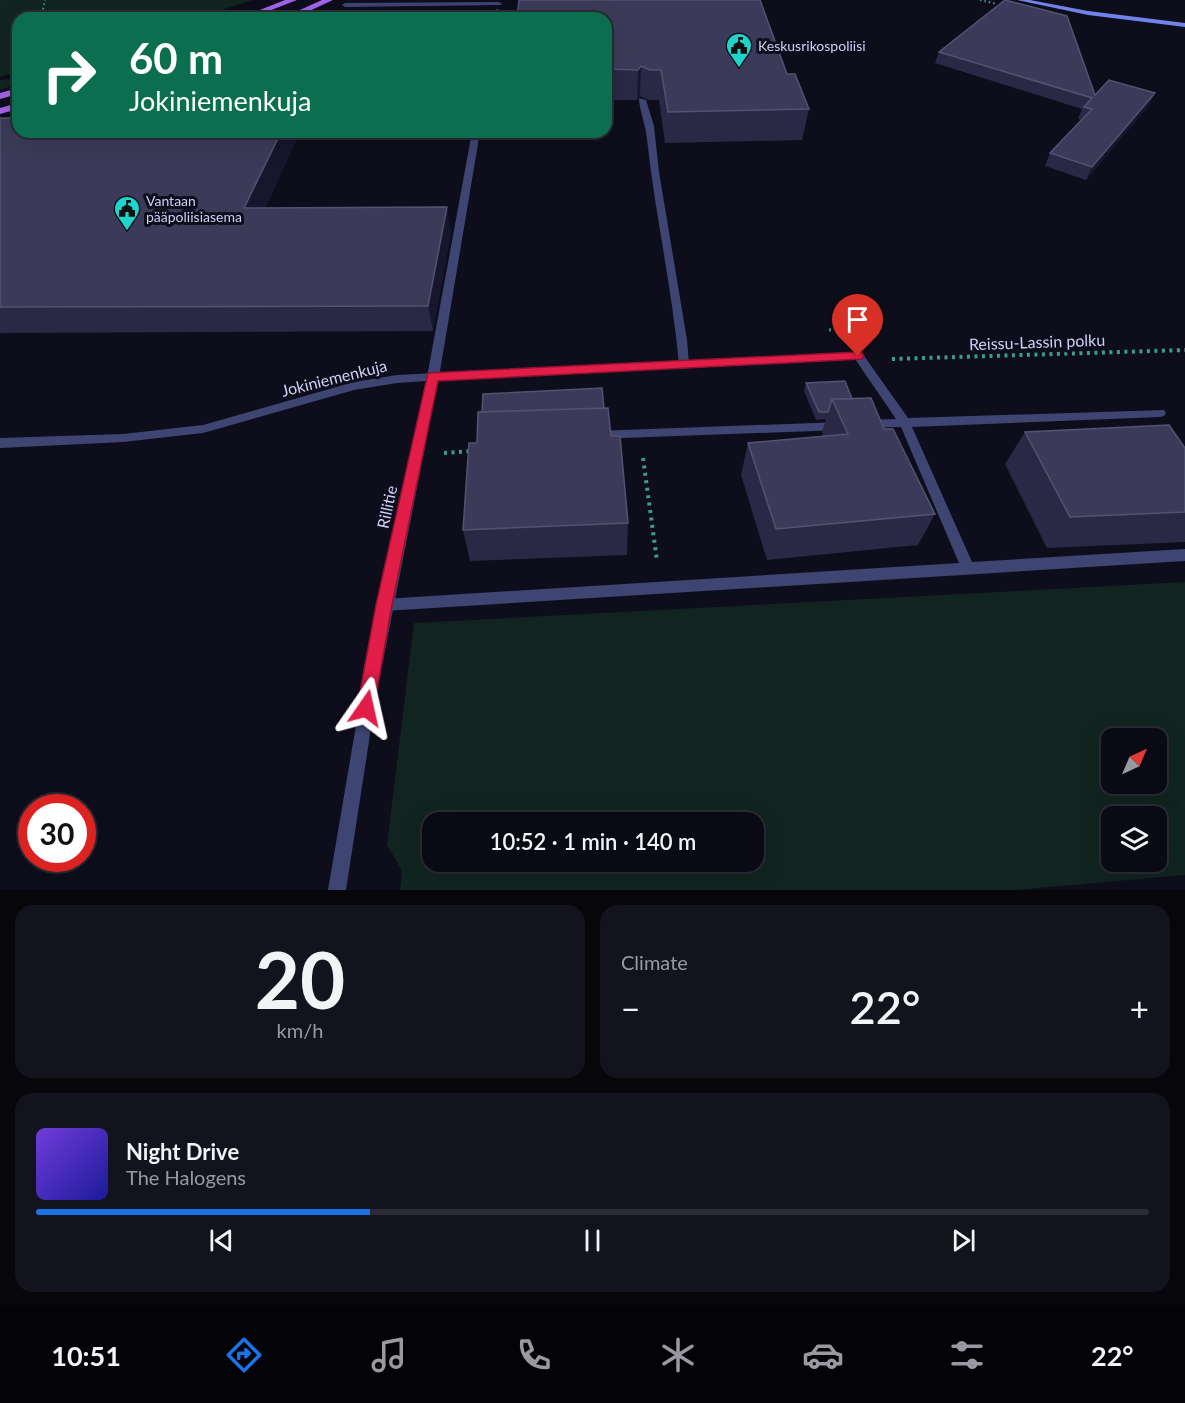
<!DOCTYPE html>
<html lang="en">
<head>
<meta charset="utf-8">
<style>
	body { margin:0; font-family:Lato,sans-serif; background:#13131d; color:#f1f3f6; height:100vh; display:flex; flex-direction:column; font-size:22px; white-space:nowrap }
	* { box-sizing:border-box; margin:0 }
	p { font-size:20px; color:#999aa0 }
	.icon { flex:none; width:33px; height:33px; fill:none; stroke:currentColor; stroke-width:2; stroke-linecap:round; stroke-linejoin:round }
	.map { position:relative; height:890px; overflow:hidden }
	.sheet { display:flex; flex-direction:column; gap:15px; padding:15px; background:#06060b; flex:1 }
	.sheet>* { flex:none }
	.top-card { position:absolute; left:12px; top:12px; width:600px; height:126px; border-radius:18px; box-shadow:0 6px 24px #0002,0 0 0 2px #2a2b34; background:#0b6e4f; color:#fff; overflow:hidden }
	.needle { width:39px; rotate:44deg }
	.tools { position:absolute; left:1101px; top:728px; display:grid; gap:12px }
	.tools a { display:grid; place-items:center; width:66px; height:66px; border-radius:12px; background:#0a0a14; box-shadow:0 6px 24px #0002,0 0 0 2px #2a2b34; font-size:30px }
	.speed { position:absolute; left:18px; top:794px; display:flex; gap:12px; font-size:30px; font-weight:700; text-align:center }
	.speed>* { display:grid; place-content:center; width:78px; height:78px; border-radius:50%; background:#0a0a14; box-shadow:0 6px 24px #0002,0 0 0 2px #2a2b34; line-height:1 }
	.speed .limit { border:9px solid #d22; background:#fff; color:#111 }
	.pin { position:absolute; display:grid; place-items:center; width:51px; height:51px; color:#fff; margin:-62px -26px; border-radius:50% 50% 50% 0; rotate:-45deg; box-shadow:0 0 6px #0007 }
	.pin .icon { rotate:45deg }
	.me { position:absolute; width:66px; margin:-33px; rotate:11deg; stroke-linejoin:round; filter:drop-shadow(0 0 4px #0008) }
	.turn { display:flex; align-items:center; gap:21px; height:126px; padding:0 18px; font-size:27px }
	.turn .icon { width:78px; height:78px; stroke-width:2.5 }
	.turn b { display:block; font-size:42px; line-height:51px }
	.big { font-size:45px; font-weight:600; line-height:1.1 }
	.sheet .tile { flex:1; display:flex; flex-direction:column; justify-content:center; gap:9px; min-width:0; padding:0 21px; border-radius:18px; background:#13131d }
	.sheet .dial { align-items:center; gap:0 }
	.dial b { font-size:78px; line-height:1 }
	.song { display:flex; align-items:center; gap:18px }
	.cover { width:72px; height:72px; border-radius:9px; background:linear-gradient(135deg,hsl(260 70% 55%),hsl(240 70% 35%)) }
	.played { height:6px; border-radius:3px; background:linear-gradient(90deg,#1a73e8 30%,#2a2b34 30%) }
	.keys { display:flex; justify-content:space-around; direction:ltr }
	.heat { display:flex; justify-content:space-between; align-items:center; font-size:33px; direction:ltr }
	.sheet .tiles { flex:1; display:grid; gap:15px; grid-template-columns:1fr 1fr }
	.tile:last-child { grid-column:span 2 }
	.trip { position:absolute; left:422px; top:812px; width:342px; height:60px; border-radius:18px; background:#0a0a14; box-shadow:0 6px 24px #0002,0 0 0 2px #2a2b34; font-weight:600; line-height:60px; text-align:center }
	.tab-bar { display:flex; height:96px; justify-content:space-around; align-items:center; background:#040408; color:#999aa0 }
	.tab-bar .icon { width:42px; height:42px }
	.tab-bar .current { color:#1a73e8 }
	.tab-bar b { font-size:27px; color:#f1f3f6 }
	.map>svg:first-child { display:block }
	.green { fill:#112420; fill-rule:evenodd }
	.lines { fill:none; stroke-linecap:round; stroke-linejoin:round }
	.path-far2 { stroke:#3c9e88; stroke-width:2; stroke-dasharray:1.5 3; stroke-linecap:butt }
	.path-far1 { stroke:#3c9e88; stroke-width:3; stroke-dasharray:2 4; stroke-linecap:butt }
	.path { stroke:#3c9e88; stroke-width:4; stroke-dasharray:3 4.5; stroke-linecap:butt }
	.service { fill:#3e4573; fill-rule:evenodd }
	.pedestrian { fill:#3e4573; fill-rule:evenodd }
	.minor { fill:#3e4573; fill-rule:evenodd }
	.secondary { fill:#7182eb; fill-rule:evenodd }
	.primary { fill:#a263e9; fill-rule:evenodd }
	.wall { fill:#292946 }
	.shaded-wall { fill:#17162d }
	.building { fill:#3b3b59; stroke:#525272; stroke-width:1.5 }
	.route { fill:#e11d48; stroke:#92132f; stroke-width:1.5 }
	.labels { text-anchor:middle; stroke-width:6; stroke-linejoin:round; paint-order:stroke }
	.far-poi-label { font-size:14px; fill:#ced0f8; stroke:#0e0d1b; text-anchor:start }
	.street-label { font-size:16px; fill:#ced0f8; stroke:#0e0d1b }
</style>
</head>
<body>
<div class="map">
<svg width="1185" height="890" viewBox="0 0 1185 890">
	<rect width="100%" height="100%" fill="#0e0d1b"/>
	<path class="green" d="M0,0H253L196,18H18V84L0,90V80L10,79L17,72L0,77Z
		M1185,582V875L1015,890H400L402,871L387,845L414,623ZM1112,738H1156V783H1112ZM1112,816H1156V861H1112ZM432,822H753V861H432Z"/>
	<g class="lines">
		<path class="path-far2" d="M980,0L997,4
			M41,18L45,0
			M205,18L219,13"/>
		<path class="path-far1" d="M829,330L842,328L851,330"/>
		<path class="path" d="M892,359L1185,350
			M444,453L472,451
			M643,458L657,561"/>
		<path class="service" d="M496,9L501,10L500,18H494Z
			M639,98L646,100L654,126L659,172L687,340L689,364L684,368L679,364C672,288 655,214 647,139C646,126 639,109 639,98Z
			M472,132H480L439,377L433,381L427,377Z
			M858,352L862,353L908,418L1164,410L1166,413L1164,416L1160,417L912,427L972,562L1185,549V561L384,611L379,609L377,605L379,601L384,599L959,563L901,427L866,428L860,424L866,420L896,419L853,356Z
			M840,422L846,426L840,430L596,439L590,435L596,431Z"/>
		<path class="pedestrian" d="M499,2L502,4L501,5L345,7L342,5L345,3Z"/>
		<path class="minor" d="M858,352L863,356L862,359L438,381L376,696L346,890H328L361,696L426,381L397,383L354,390L203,433L123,442L0,448V438L123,434L203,425L354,382L397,375Z"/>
		<path class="secondary" d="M1017,0H1030L1088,11L1185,23V27L1088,15Z"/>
		<path class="primary" d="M285,0H297L251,18H239Z
			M322,0H333L294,18H282Z
			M18,88V94L0,99V93Z
			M18,103V109L0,114V108Z"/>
	</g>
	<path class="wall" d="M606,18L787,74L809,109L802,140L665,143L659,100H648L640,96L637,100H606Z
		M939,52L1095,95L1149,105L1086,180L1045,166L1050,153L1082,120L1078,119L1082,109L935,63Z
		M0,118L18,132H444L442,139L296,140L265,208L451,232L433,331L0,333Z
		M806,383L852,399L884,429L935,514L918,545L767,560L741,475L748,443L823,436L822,432L826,419L816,420L804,391Z
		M604,408L628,523L627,555L470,561L463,530L477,443Z
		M1025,432L1185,448V542L1047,548L1005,464Z"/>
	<path class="shaded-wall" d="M641,66L640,96L637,100L638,70Z
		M1155,93L1149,105L1086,180L1092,167Z
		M281,132H294L296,140L253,233L244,208Z
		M447,207L451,232L433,331L428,306Z"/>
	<path class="building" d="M519,0H760L787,74H795L809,109L668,112L661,70H650L641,66L638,70L606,69V18H517Z
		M1005,0L1067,16L1095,95L1109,80L1155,93L1092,167L1050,153L1092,109L1084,107L1092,98L939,52Z
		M0,118H18V132H281L244,208L447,207L428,306L0,307Z
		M845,381L852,399H832L828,412H819L806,383Z
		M602,388L604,408L482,412L483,394Z
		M871,398L884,429H893L935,514L776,529L748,443L848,434L832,399Z
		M608,408L611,436H620L628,523L463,530L469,443H477L478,412Z
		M1169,425L1185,448V512L1070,517L1025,432Z"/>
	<path class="route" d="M858,352L862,353L864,356L862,359L438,381L392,605L374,708L372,714L366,717L360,714L357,708L376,605L428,373Z"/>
	<defs>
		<symbol id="civic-pin" viewBox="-11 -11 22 30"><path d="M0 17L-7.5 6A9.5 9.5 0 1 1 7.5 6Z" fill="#1dd5c9" stroke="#0e0d1b"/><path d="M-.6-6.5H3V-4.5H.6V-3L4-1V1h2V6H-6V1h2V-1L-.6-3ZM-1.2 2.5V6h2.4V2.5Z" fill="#111"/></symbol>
	</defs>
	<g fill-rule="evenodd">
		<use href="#civic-pin" x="724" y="31" width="30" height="40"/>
		<use href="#civic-pin" x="112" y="194" width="30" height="40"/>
	</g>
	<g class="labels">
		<g class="far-poi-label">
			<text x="758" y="51">Keskusrikospoliisi</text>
			<text x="146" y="206">Vantaan<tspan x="146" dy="16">pääpoliisiasema</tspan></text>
		</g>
		<g class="street-label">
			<text transform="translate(1037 342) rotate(-2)" y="6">Reissu-Lassin polku</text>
			<text transform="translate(334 378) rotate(-14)" y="6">Jokiniemenkuja</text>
			<text transform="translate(387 507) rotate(-78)" y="6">Rillitie</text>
		</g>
	</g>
</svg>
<div class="tools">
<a><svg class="needle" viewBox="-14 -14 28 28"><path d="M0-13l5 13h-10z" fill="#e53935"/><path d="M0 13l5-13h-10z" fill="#999aa0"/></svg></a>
<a><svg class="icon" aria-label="layers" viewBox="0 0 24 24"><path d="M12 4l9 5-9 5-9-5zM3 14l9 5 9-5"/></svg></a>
</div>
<div class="speed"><div class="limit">30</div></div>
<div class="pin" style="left:858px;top:356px;background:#d93025"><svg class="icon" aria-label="arrive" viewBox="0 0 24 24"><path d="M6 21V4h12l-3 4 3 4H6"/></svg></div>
<svg class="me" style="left:366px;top:708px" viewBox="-20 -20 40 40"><path d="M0-17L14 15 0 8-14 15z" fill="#e11d48" stroke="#fff" stroke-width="4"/></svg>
<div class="trip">10:52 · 1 min · 140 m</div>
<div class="top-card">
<div class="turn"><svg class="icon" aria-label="right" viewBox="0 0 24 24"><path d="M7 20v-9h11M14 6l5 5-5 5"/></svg><div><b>60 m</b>Jokiniemenkuja</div></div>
</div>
</div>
<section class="sheet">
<div class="tiles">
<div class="tile dial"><b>20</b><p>km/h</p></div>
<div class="tile"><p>Climate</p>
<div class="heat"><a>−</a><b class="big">22°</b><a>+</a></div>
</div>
<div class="tile">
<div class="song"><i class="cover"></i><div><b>Night Drive</b><p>The Halogens</p></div></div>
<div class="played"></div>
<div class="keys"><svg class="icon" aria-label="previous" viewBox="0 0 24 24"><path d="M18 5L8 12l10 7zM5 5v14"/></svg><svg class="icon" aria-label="pause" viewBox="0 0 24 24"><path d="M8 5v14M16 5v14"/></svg><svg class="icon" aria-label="next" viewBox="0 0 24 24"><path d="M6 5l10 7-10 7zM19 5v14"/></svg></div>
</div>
</div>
</section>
<nav class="tab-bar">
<b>10:51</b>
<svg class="icon current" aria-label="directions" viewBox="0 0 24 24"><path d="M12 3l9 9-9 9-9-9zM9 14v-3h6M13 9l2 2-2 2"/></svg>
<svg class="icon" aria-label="music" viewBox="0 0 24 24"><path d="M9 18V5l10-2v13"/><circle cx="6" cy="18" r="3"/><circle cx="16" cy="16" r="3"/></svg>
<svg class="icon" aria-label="phone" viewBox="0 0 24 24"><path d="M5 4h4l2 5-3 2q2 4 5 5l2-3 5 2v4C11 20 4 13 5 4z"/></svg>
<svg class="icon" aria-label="climate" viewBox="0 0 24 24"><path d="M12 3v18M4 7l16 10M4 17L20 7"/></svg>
<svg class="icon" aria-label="car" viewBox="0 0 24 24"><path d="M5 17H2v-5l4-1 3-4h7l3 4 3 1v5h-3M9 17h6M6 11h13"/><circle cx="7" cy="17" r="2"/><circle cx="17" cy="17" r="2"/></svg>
<svg class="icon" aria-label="filters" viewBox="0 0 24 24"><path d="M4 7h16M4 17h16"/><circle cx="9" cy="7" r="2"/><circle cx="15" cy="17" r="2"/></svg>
<b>22°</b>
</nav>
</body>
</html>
